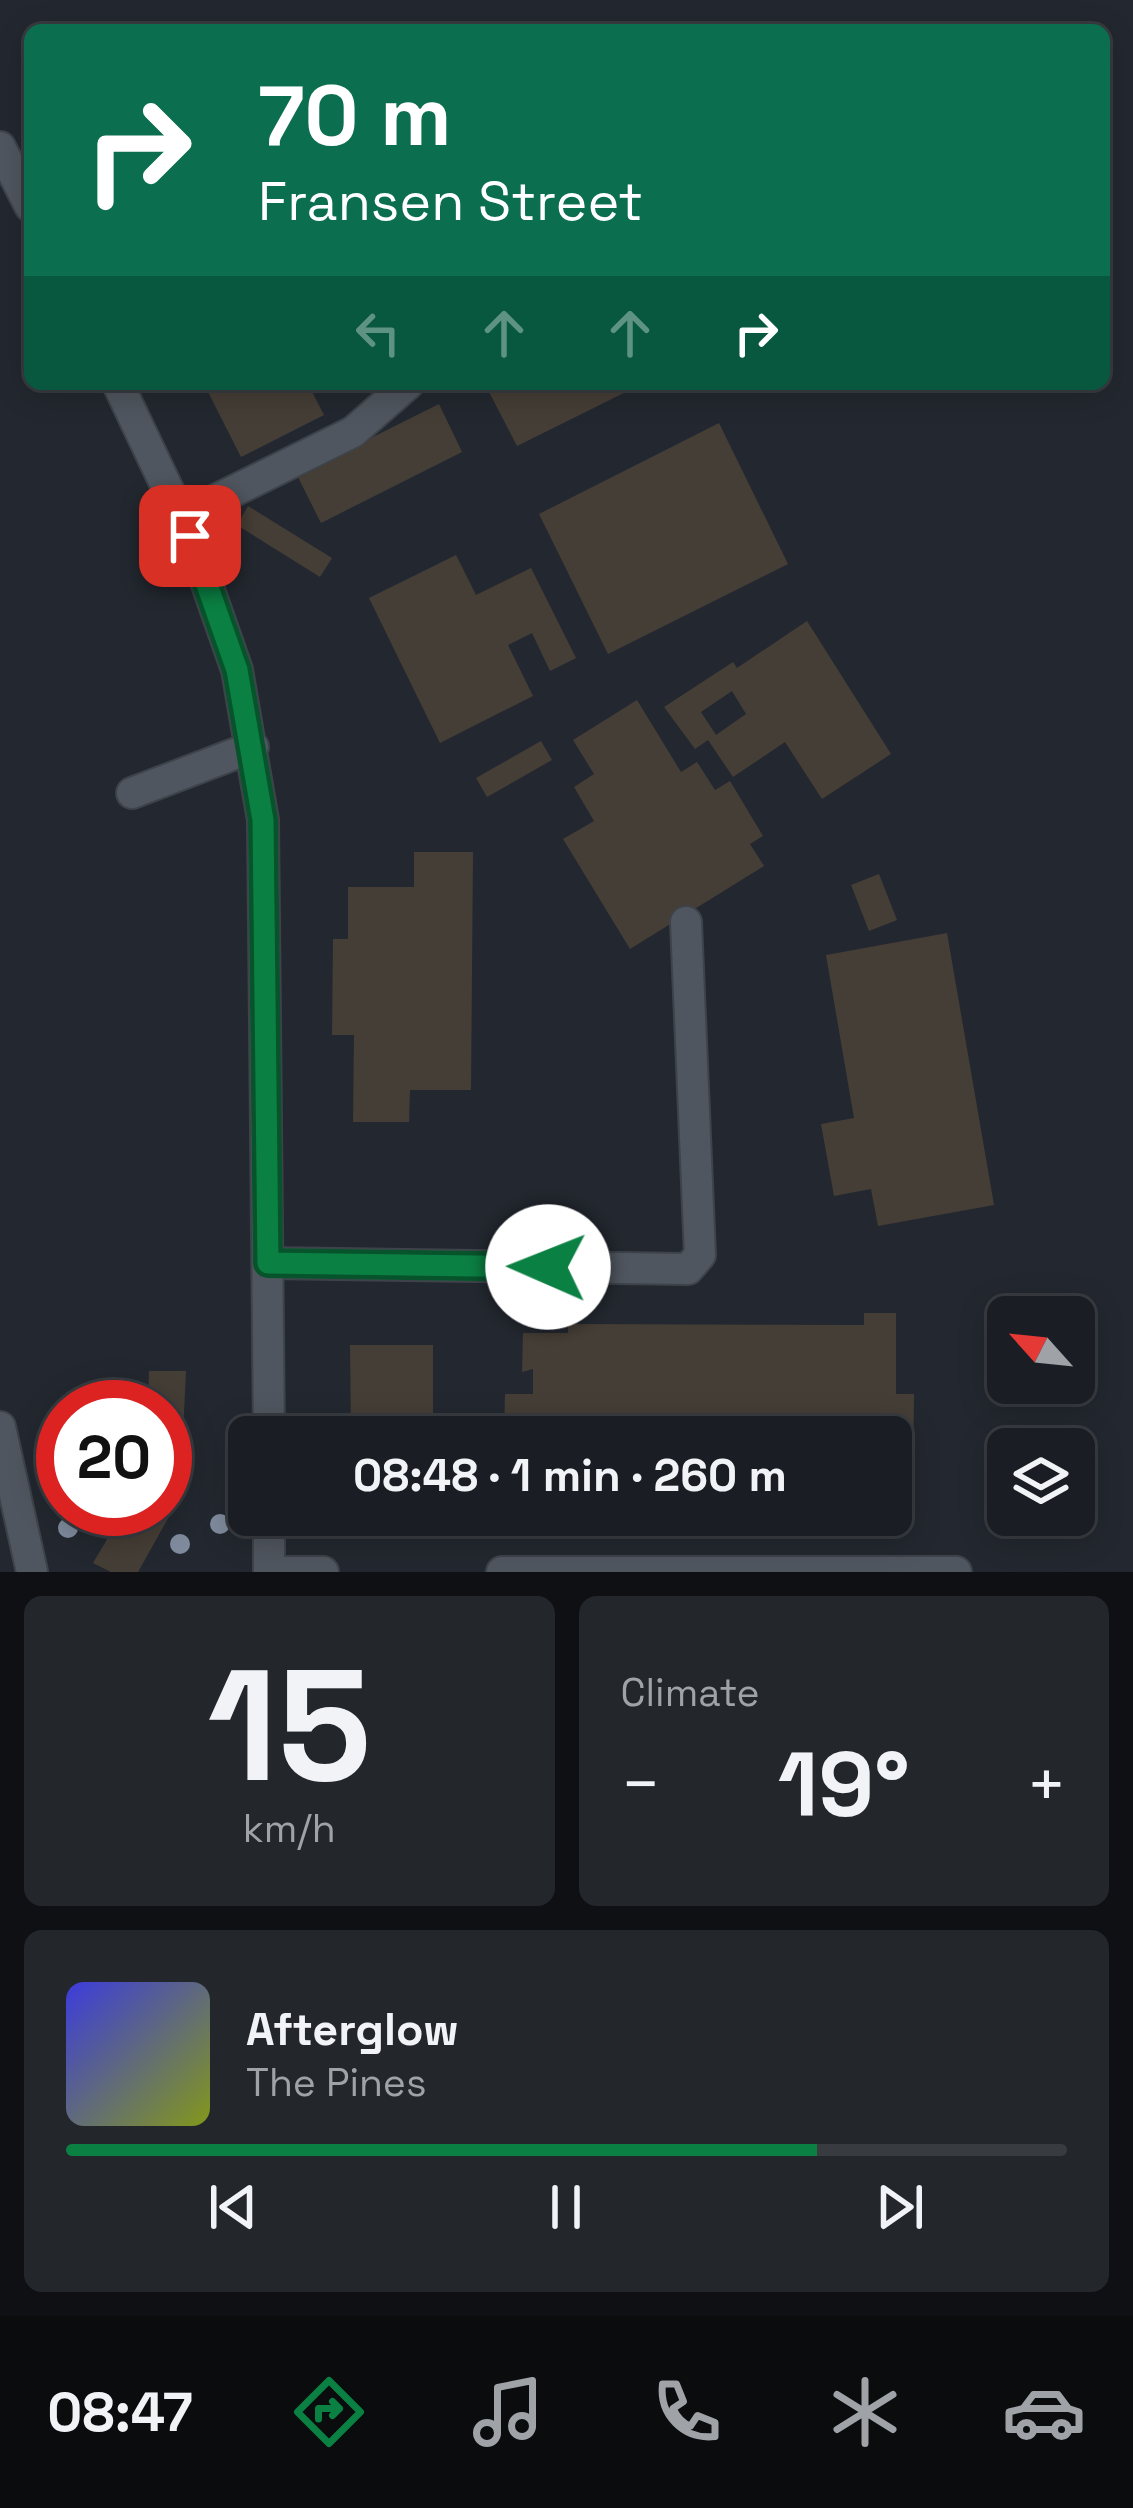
<!DOCTYPE html>
<html lang="en">
<head>
<meta charset="utf-8">
<style>
	body { margin:0; font-family:"Space Grotesk",sans-serif; background:#23272c; color:#f1f3f6; height:100vh; display:flex; flex-direction:column; font-size:45px; white-space:nowrap }
	* { box-sizing:border-box; margin:0 }
	p { font-size:39px; color:#9fa2a6 }
	.icon { flex:none; width:66px; height:66px; fill:none; stroke:currentColor; stroke-width:2; stroke-linecap:round; stroke-linejoin:round }
	.map { position:relative; height:1572px; overflow:hidden }
	.sheet { display:flex; flex-direction:column; gap:24px; padding:24px; background:#0e1014; flex:1 }
	.sheet>* { flex:none }
	.banner { position:absolute; left:24px; top:24px; width:1086px; height:366px; border-radius:18px; box-shadow:0 6px 30px #0003,0 0 0 3px #383c41; background:#0b6e4f; color:#fff; overflow:hidden }
	.needle { width:78px; rotate:297deg }
	.controls { position:absolute; left:987px; top:1296px; display:grid; gap:24px }
	.controls a { display:grid; place-items:center; width:108px; height:108px; border-radius:18px; background:#1a1e24; box-shadow:0 6px 30px #0003,0 0 0 3px #383c41; font-size:60px }
	.speed { position:absolute; left:36px; top:1380px; display:flex; gap:24px; font-size:60px; font-weight:700; text-align:center }
	.speed>* { display:grid; place-content:center; width:156px; height:156px; border-radius:50%; background:#1a1e24; box-shadow:0 6px 30px #0003,0 0 0 3px #383c41; line-height:1 }
	.speed .limit { border:18px solid #d22; background:#fff; color:#111 }
	.pin { position:absolute; display:grid; place-items:center; width:102px; height:102px; color:#fff; margin:-51px; border-radius:24px; box-shadow:0 6px 18px #0006 }
	.me { position:absolute; width:132px; margin:-66px; rotate:271deg; stroke-linejoin:round; filter:drop-shadow(0 0 9px #0008) }
	.turn { display:flex; align-items:center; gap:42px; height:252px; padding:0 36px; font-size:54px }
	.turn .icon { width:156px; height:156px; stroke-width:2.5 }
	.turn b { display:block; font-size:84px; line-height:102px }
	.lanes { display:flex; align-items:center; height:114px; padding:0 36px; background:#0003; justify-content:center; gap:60px; direction:ltr }
	.lanes .off { opacity:.35 }
	.big { font-size:90px; font-weight:700; line-height:1.1 }
	.sheet .widget { flex:1; display:flex; flex-direction:column; justify-content:center; gap:18px; min-width:0; padding:0 42px; border-radius:18px; background:#23272c }
	.sheet .dial { align-items:center; gap:0 }
	.dial b { font-size:156px; line-height:1 }
	.song { display:flex; align-items:center; gap:36px }
	.cover { width:144px; height:144px; border-radius:18px; background:linear-gradient(135deg,hsl(240 70% 55%),hsl(70 70% 35%)) }
	.played { height:12px; border-radius:6px; background:linear-gradient(90deg,#0b8043 75%,#383c41 75%) }
	.keys { display:flex; justify-content:space-around; direction:ltr }
	.heat { display:flex; justify-content:space-between; align-items:center; font-size:66px; direction:ltr }
	.sheet .tiles { flex:1; display:grid; gap:24px; grid-template-columns:1fr 1fr }
	.widget:last-child { grid-column:span 2 }
	.trip { position:absolute; left:228px; top:1416px; width:684px; height:120px; border-radius:18px; background:#1a1e24; box-shadow:0 6px 30px #0003,0 0 0 3px #383c41; font-weight:700; line-height:120px; text-align:center }
	.tabs { display:flex; height:192px; justify-content:space-around; align-items:center; background:#0a0c0e; color:#9fa2a6 }
	.tabs .icon { width:84px; height:84px }
	.tabs .active { color:#0b8043 }
	.tabs b { font-size:54px; color:#f1f3f6 }
	.map>svg:first-child { display:block }
	.building { fill:#453e36; fill-rule:evenodd }
	.lines { fill:none; stroke-linecap:round; stroke-linejoin:round }
	.minor-casing { stroke:#3e434a; stroke-width:34 }
	.minor { stroke:#50565f; stroke-width:30 }
	.tree { fill:#7f8b9d }
	.route-casing { stroke:#07532c; stroke-width:30 }
	.route { stroke:#0b8043; stroke-width:21 }
</style>
</head>
<body>
<div class="map">
<svg width="1133" height="1572" viewBox="0 0 1133 1572">
	<rect width="100%" height="100%" fill="#232830"/>
	<path class="building" d="M204,384H308L324,415L241,457Z
		M485,384H642L517,446Z
		M439,404L462,452L321,523L297,475Z
		M719,423L788,564L608,654L539,514Z
		M248,506L332,558L320,577L237,525Z
		M456,555L476,595L531,568L576,658L550,671L532,633L508,645L533,696L440,743L369,598Z
		M807,621L891,754L822,799L785,742L733,777L708,740L695,749L664,707L733,662L737,668ZM732,691L746,714L716,735L701,712Z
		M637,700L681,772L697,762L715,790L730,781L763,836L750,844L764,866L630,949L563,839L594,821L574,787L594,774L573,740Z
		M541,741L552,760L487,797L476,778Z
		M414,852H473L471,1090H410L409,1122H353L354,1035H332L333,939H348V887H414Z
		M879,874L897,920L869,931L851,885Z
		M947,933L994,1205L878,1226L871,1189L834,1196L821,1124L854,1118L826,955Z
		M864,1313H896V1394H914L913,1482L891,1481V1437H504L505,1394H533V1369L522,1372L523,1333H568V1324L864,1325Z
		M350,1345H433V1437H351Z
		M149,1371H186L180,1497L138,1572H111L93,1563L125,1509H165V1407H148Z
		M351,1515H457V1522L351,1523Z"/>
	<g class="lines">
		<defs>
			<path id="minor" d="M0,147L30,206
				M118,384L190,536L237,670L263,820L269,1437
				M181,517L353,432L408,384
				M132,793L253,747
				M268,1263L688,1269L700,1255L686,922
				M0,1427L32,1572
				M269,1515V1572
				M269,1572H323
				M502,1572H956"/>
		</defs>
		<use href="#minor" class="minor-casing"/>
		<use href="#minor" class="minor"/>
	</g>
	<g class="tree">
		<circle cx="220" cy="1524" r="10"/>
		<circle cx="68" cy="1528" r="10"/>
		<circle cx="180" cy="1544" r="10"/>
	</g>
	<g class="lines">
		<defs>
			<path id="route" d="M190,536L237,670L263,820L268,1263L548,1267"/>
		</defs>
		<use href="#route" class="route-casing"/>
		<use href="#route" class="route"/>
	</g>
</svg>
<div class="controls">
<a><svg class="needle" viewBox="-14 -14 28 28"><path d="M0-13l5 13h-10z" fill="#e53935"/><path d="M0 13l5-13h-10z" fill="#9fa2a6"/></svg></a>
<a><svg class="icon" aria-label="layers" viewBox="0 0 24 24"><path d="M12 4l9 5-9 5-9-5zM3 14l9 5 9-5"/></svg></a>
</div>
<div class="speed"><div class="limit">20</div></div>
<div class="pin" style="left:190px;top:536px;background:#d93025"><svg class="icon" aria-label="arrive" viewBox="0 0 24 24"><path d="M6 21V4h12l-3 4 3 4H6"/></svg></div>
<svg class="me" style="left:548px;top:1267px" viewBox="-20 -20 40 40"><circle r="19" fill="#fff"/><path d="M0-13L10 11 0 6-10 11z" fill="#0b8043"/></svg>
<div class="trip">08:48 · 1 min · 260 m</div>
<div class="banner">
<div class="turn"><svg class="icon" aria-label="right" viewBox="0 0 24 24"><path d="M7 20v-9h11M14 6l5 5-5 5"/></svg><div><b>70 m</b>Fransen Street</div></div>
<div class="lanes"><svg class="icon off" aria-label="left" viewBox="0 0 24 24"><path d="M17 20v-9H6M10 6l-5 5 5 5"/></svg><svg class="icon off" aria-label="ahead" viewBox="0 0 24 24"><path d="M12 20V5M6 11l6-6 6 6"/></svg><svg class="icon off" aria-label="ahead" viewBox="0 0 24 24"><path d="M12 20V5M6 11l6-6 6 6"/></svg><svg class="icon" aria-label="right" viewBox="0 0 24 24"><path d="M7 20v-9h11M14 6l5 5-5 5"/></svg></div>
</div>
</div>
<section class="sheet">
<div class="tiles">
<div class="widget dial"><b>15</b><p>km/h</p></div>
<div class="widget"><p>Climate</p>
<div class="heat"><a>−</a><b class="big">19°</b><a>+</a></div>
</div>
<div class="widget">
<div class="song"><i class="cover"></i><div><b>Afterglow</b><p>The Pines</p></div></div>
<div class="played"></div>
<div class="keys"><svg class="icon" aria-label="previous" viewBox="0 0 24 24"><path d="M18 5L8 12l10 7zM5 5v14"/></svg><svg class="icon" aria-label="pause" viewBox="0 0 24 24"><path d="M8 5v14M16 5v14"/></svg><svg class="icon" aria-label="next" viewBox="0 0 24 24"><path d="M6 5l10 7-10 7zM19 5v14"/></svg></div>
</div>
</div>
</section>
<nav class="tabs">
<b>08:47</b>
<svg class="icon active" aria-label="directions" viewBox="0 0 24 24"><path d="M12 3l9 9-9 9-9-9zM9 14v-3h6M13 9l2 2-2 2"/></svg>
<svg class="icon" aria-label="music" viewBox="0 0 24 24"><path d="M9 18V5l10-2v13"/><circle cx="6" cy="18" r="3"/><circle cx="16" cy="16" r="3"/></svg>
<svg class="icon" aria-label="phone" viewBox="0 0 24 24"><path d="M5 4h4l2 5-3 2q2 4 5 5l2-3 5 2v4C11 20 4 13 5 4z"/></svg>
<svg class="icon" aria-label="climate" viewBox="0 0 24 24"><path d="M12 3v18M4 7l16 10M4 17L20 7"/></svg>
<svg class="icon" aria-label="car" viewBox="0 0 24 24"><path d="M5 17H2v-5l4-1 3-4h7l3 4 3 1v5h-3M9 17h6M6 11h13"/><circle cx="7" cy="17" r="2"/><circle cx="17" cy="17" r="2"/></svg>
</nav>
</body>
</html>
